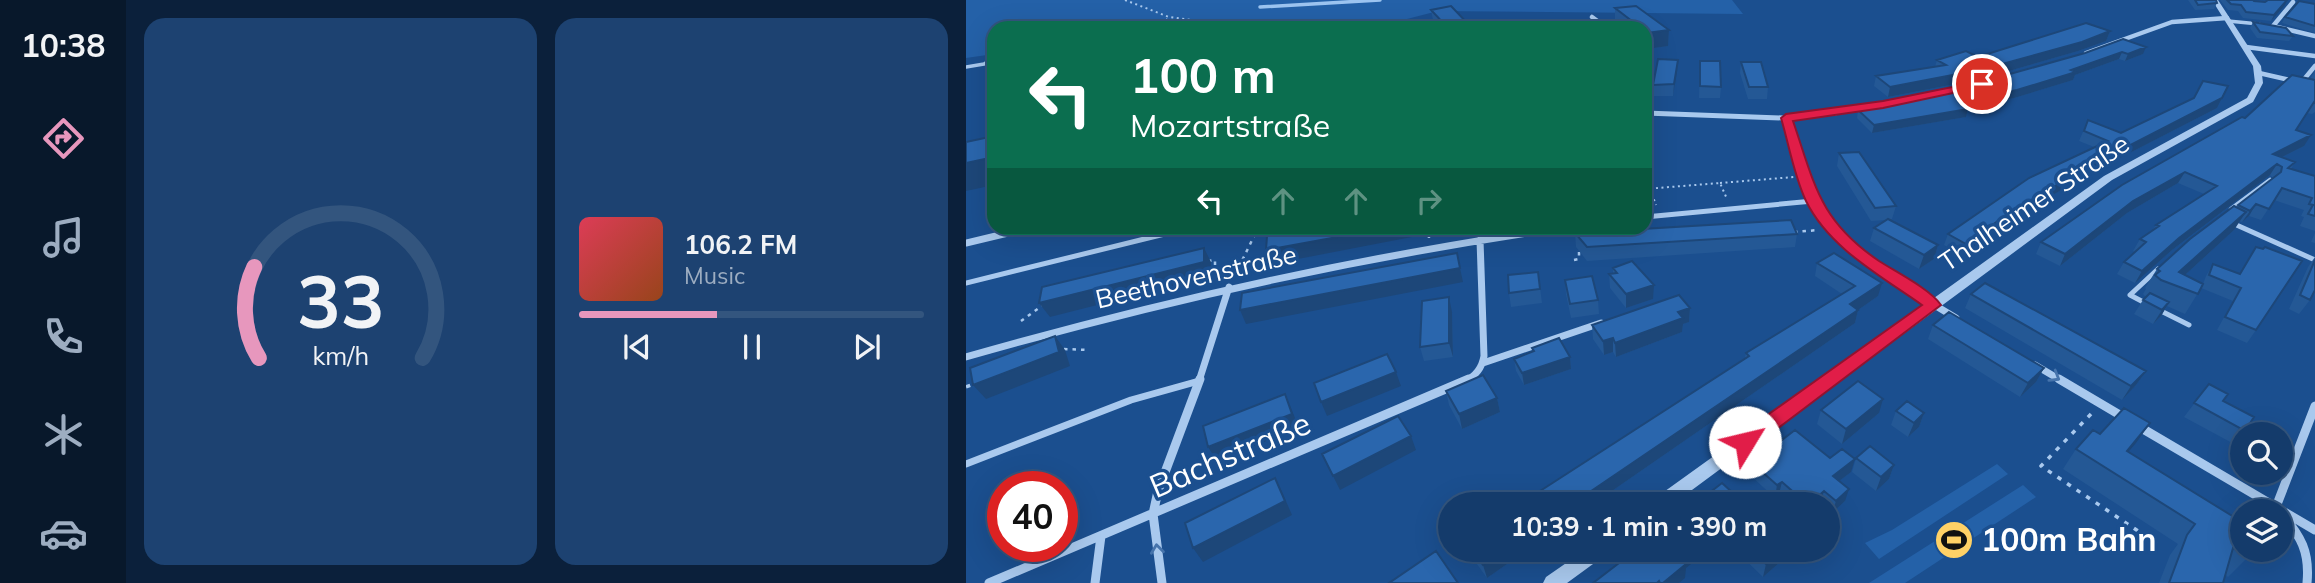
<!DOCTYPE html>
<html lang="en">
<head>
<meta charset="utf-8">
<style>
	body { margin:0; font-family:Mulish,sans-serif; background:#1d4271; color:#f1f3f6; height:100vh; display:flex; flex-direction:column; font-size:26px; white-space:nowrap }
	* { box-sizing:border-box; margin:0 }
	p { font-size:23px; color:#9dadc1 }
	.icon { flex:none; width:38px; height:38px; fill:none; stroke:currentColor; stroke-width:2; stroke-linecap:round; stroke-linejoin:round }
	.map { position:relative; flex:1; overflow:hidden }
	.drawer { display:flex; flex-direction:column; gap:18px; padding:18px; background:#0b203b; width:840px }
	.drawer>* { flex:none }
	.banner { position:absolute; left:21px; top:21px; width:665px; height:214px; border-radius:21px; box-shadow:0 7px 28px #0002,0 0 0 2px #33557e; background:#0b6e4f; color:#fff; overflow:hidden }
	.controls { position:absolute; left:1264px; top:422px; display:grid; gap:14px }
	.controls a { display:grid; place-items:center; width:63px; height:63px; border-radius:50%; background:#143b6b; box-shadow:0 7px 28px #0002,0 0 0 2px #33557e; font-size:35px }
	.speed { position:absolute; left:21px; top:471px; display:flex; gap:14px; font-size:35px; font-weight:700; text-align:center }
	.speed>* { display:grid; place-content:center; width:91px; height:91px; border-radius:50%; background:#143b6b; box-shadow:0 7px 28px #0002,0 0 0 2px #33557e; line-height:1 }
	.speed .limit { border:10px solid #d22; background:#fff; color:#111 }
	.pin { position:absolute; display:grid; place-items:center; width:60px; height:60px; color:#fff; margin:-30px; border:4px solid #fff; border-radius:50%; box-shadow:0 2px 7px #0007 }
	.me { position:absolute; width:77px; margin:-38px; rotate:54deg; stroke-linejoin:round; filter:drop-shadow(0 0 5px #0008) }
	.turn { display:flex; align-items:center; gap:24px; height:147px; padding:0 28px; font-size:32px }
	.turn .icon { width:91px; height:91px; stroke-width:2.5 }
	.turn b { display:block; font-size:49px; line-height:60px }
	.lanes { display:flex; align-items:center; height:66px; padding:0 28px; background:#0003; justify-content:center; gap:35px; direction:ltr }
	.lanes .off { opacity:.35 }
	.drawer .widget { flex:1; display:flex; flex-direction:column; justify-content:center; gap:10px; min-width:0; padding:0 24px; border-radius:21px; background:#1d4271 }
	.drawer .dial { align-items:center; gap:0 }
	.dial svg { height:182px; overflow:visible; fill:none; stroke:#33557e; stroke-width:7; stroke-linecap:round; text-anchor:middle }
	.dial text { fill:#f1f3f6; stroke:none }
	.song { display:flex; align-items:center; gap:21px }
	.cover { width:84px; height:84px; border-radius:10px; background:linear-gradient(135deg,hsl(350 70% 55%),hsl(20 70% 35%)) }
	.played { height:7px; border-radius:4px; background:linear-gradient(90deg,#e797bd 40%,#33557e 40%) }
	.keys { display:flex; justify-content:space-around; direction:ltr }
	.drawer .tiles { flex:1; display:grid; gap:18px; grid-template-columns:repeat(2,1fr) }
	.trip { position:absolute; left:472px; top:492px; width:402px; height:70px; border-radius:35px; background:#143b6b; box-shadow:0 7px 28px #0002,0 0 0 2px #33557e; font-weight:700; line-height:70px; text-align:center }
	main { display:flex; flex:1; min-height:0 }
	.tabs { display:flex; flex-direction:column; width:126px; justify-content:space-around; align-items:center; background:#08182b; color:#9dadc1 }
	.tabs .icon { width:49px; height:49px }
	.tabs .active { color:#e797bd }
	.tabs b { font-size:32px; color:#f1f3f6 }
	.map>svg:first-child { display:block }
	.green { fill:#2461a8 }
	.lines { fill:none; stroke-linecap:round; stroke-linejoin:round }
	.stream { stroke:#9cc4f0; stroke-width:3.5 }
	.path-far2 { stroke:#a9c9ee; stroke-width:2; stroke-dasharray:2 3.5; stroke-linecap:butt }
	.path-far1 { stroke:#a9c9ee; stroke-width:2.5; stroke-dasharray:3.5 5; stroke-linecap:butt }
	.path { stroke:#a9c9ee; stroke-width:3.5; stroke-dasharray:4.5 7; stroke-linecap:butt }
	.service-far3 { stroke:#a9c9ee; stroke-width:3.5 }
	.service-far2 { stroke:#a9c9ee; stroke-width:4.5 }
	.service-far1 { stroke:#a9c9ee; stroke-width:5 }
	.service { stroke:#a9c9ee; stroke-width:7 }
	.minor-far3 { stroke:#a9c9ee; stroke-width:4.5 }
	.minor-far2 { stroke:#a9c9ee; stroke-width:5 }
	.minor-far1 { stroke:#a9c9ee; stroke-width:7 }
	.minor { stroke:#a9c9ee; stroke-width:9 }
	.tertiary { fill:#a9c9ee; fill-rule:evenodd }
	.wall { fill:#245895 }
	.shaded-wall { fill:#1d4779 }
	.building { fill:#2a66ad; stroke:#1d4779; stroke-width:2 }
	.oneway { stroke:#4674ac }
	.route { fill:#e11d48; stroke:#92132f; stroke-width:2 }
	.labels { text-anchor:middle; stroke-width:7; stroke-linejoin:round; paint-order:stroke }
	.street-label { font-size:26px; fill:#fff; stroke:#1b4f8f }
	.near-street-label { font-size:32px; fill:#fff; stroke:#1b4f8f }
	.near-poi-label { font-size:32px; font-weight:bold; fill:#fff; stroke:#1b4f8f; text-anchor:start }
</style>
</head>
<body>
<main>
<nav class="tabs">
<b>10:38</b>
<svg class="icon active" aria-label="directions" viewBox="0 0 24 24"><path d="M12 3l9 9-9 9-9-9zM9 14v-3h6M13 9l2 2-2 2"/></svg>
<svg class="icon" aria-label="music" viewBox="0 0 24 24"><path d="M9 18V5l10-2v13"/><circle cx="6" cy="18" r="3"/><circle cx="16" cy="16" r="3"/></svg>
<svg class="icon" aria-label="phone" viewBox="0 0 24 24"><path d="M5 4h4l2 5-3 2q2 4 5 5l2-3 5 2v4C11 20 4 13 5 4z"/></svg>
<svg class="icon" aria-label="climate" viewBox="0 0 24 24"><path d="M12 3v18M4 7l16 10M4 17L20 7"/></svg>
<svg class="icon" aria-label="car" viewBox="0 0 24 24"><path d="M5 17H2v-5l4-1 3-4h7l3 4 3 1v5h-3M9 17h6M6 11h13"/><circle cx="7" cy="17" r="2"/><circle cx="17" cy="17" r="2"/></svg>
</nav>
<section class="drawer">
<div class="tiles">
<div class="widget dial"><svg viewBox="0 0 100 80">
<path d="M14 69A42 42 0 1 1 86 69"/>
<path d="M14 69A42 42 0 0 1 12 29" stroke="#e797bd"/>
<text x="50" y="56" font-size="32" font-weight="700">33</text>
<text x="50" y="72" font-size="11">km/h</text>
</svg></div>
<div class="widget">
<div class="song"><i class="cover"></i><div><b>106.2 FM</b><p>Music</p></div></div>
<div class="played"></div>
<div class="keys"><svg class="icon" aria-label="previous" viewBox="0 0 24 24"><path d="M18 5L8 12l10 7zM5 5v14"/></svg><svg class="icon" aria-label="pause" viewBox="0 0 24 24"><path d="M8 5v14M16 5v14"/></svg><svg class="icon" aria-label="next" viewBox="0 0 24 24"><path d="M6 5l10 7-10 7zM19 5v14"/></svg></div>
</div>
</div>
</section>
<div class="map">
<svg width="1349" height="583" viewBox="0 0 1349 583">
	<rect width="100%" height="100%" fill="#1b4f8f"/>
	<path class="green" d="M0,0H766L777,14L472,11L406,28H28V54L0,58Z
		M1031,464L1042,474L913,559L899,543L926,530Z
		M1057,485L1070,497L939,583H903Z"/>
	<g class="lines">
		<path class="stream" d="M294,7L414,0"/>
		<path class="path-far2" d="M159,0L203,17L283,28
			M200,19L211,28
			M680,101L685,74
			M754,183L828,177
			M679,189L754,183L761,199
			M684,189L690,205"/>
		<path class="path-far1" d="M462,228L463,238
			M828,232L853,230
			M608,260L613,259V249
			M242,261L249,260V276L246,281
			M302,270L303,252
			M269,275L292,228
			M55,321L77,305
			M98,349L122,350"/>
		<path class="path" d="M0,387L10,383
			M1125,414L1075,466L1196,547"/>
		<path class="service-far3" d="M1262,21L1293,24
			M0,67L18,64L28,58"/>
		<path class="service-far2" d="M1265,209L1304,180"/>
		<path class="service-far1" d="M1266,223L1349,260
			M0,283L223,228
			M1183,305L1164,295L1192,269
			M1191,309L1223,325"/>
		<path class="service" d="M0,464L165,400L233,381"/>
		<path class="minor-far3" d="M1327,2L1307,26L1349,36
			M626,17L641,28
			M1280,47L1349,56
			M1120,53L1206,22L1261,18
			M1293,73L1328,81
			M1335,83L1349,66"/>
		<path class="minor-far2" d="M679,113L817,118L868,113L943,100
			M820,118L843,190L862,222
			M679,217L847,201"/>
		<path class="minor-far1" d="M860,221C896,262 943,290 990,318
			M0,243L63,228
			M0,357C196,301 393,257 595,228
			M517,363L635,323
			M1069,365L1096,381
			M233,381L263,287
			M499,381C510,376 516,368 518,356L514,240"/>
		<path class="minor" d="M1093,379L1159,418
			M1172,426L1349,530
			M1310,507L1349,406
			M1315,513C1335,536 1344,552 1341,583
			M23,583L503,379
			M129,583L135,536
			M196,583L187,514L192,491L234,379"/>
		<path class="tertiary" d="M1246,0H1252L1295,66L1297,83L1287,102L1146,180L707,504H686L688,499L1138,176L1281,98L1289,83L1287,66Z
			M619,550H641L638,556L601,583H577L580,577Z"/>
	</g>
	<path class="wall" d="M1222,0H1250L1251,3L1248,9L1229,10Z
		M1254,0H1287L1288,1L1299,2L1321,0L1305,21L1277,18L1272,11L1262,10Z
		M1349,4V33L1316,23L1319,17Z
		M670,6L703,30L702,46L681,49L679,47V28H655L649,24V8Z
		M465,10L506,28H470L468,25Z
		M1287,22L1327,36L1323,41L1291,38L1284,28Z
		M1144,31L1140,41L1112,51L1015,79L922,97L908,86L910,76L969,67L971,60L1012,57Z
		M1157,39L1177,54L1159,61L1153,59L1109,75L1107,80L1048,98L1001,108L1002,109L1000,117L906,133L891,118L892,110L933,103L935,98L1019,81L1119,53Z
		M712,60L711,71L707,96H687V85Z
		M734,61L755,87L754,98H733Z
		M775,62L802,87L801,99H782L774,73Z
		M1349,71V112L1346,114L1341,113L1330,130L1338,146L1316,157L1329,162L1325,169L1349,176V231L1334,226L1338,217L1335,216L1338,210L1308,200L1295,220L1283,216L1276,222L1273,221L1268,230L1219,275L1237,284L1240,276L1247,264L1273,274L1290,247V330L1281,343L1251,330L1267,301L1235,288L1219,314L1201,306L1195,316L1187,324L1168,314L1177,300L1180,297L1177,294L1180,289L1179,288L1191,269L1307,178L1304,175L1206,250L1169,283L1151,274L1158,262L1169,252L1167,251L1174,239L1186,231L1190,225L1238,194L1212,183L1161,213L1094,266L1070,254L1075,242L1344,79Z
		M1256,98L1251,108L1113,179L1036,226L996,255L978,245L982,234L1128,147L1113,141L1122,120L1155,133Z
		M873,153L930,206L926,219H924L972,245L968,259L953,269L904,241L908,228L920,220L905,221L871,166Z
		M609,233L831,234L829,247L621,261L610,247Z
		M1349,233V243L1345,242Z
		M1349,257V290L1344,300L1333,314L1323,309L1342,267Z
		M851,263L912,296L892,310L889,323L627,504H554L779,358L780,353L876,294L849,276Z
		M647,268L687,299L660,308L644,288L643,274L647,273Z
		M572,272L576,303L545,307L543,293Z
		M599,280L632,300L633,314L605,318L600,294Z
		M1005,294L1180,371L1170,385L1156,400L999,308Z
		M724,308L723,322L717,324L716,332L650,357L647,352L638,355L627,339L626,325Z
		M486,312L487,357L458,361L454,347Z
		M967,325L1078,368L1070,382L1054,397L962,339Z
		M566,348L604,357L605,369L558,385L550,371L548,359L567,352Z
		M1243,384L1257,401L1279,431L1268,444L1218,417Z
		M480,391L531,398L534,412L496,429L483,405Z
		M855,410L913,413L876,444L851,424Z
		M930,411L958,413L953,427L942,437L925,425Z
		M1184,423L1162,452L1282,557L1262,577L1260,575L1257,583H1193L1204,555L1212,544L1097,469L1110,449L1134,434Z
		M864,458L885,472L873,481L879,501L866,513L863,510V504H824L813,494L809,498L784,475L786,463Z
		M890,458L928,465L923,479L910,491L886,472Z
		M502,550H561L521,578L503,553Z
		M769,550H816L813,563L797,577Z"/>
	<path class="shaded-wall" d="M1321,0L1319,5L1305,21L1308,15Z
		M703,30L702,46L681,49V33Z
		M1144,31L1140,41L1112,51L1015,79L922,97L924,87Z
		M1180,47L1177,54L1159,61L1162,54Z
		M1156,52L1153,59L1109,75L1107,80L1048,98L990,110L993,102L1105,70Z
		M712,60L711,71L707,96L708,84Z
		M1256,98L1251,108L1113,179L1036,226L996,255L1000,244L1040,215L1118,169Z
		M1002,109L1000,117L906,133L908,125Z
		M1345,135L1338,146L1300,165L1307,154Z
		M28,157V185L0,191V163Z
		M1311,164L1304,175L1206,250L1169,283L1176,271L1213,238Z
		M1219,172L1212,183L1161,213L1094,266L1099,254L1167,201Z
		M1290,204L1283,216L1276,222L1284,211Z
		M1280,212L1268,230L1208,285L1213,272Z
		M421,228H450L451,236L306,264L300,250Z
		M972,245L968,259L953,269L958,255Z
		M238,248L245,262V276L84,317L73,303Z
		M494,268L497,282L280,324L274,310Z
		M916,283L912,296L892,310L889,323L627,504H606L884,304Z
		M688,285L687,299L660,308V294Z
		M483,297L486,312L487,357L483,343Z
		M1203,302L1195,316L1187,324L1196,310Z
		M724,308L723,322L717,324L716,332L650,357L649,343L712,312Z
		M89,336L99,350L104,366L20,399L7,385Z
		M647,338V352L638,355L637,341Z
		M604,357L605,369L558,385L556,373Z
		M1078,368L1070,382L1054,397L1062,383Z
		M1180,371L1170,385L1156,400L1165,386Z
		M430,372L435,386L361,416L355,402Z
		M319,394L325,408L333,428L251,461L242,447Z
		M531,398L534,412L496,429L493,414Z
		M917,399L913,413L876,444L880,429Z
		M958,413L953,427L942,437L948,423Z
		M1184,423L1170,443L1146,471L1161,451Z
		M445,436L450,450L374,490L367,476Z
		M889,459L885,472L864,488L867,476Z
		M928,465L923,479L910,491L915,477Z
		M309,478L316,492L326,515L237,562L227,548Z
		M816,482L813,494L809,498L811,485Z
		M883,489L879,501L866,513L870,501Z
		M858,491L854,504H843Z
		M539,550H561L521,578L517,565Z
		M728,550H743L720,568L719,578L713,583H697L715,559Z
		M816,550L813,563L797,577L800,564Z"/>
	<path class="building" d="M1229,0H1250L1251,3L1232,5Z
		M1261,0H1287L1288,1L1299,2L1302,0H1321L1308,15L1280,12L1275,5L1265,4Z
		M1333,1L1349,4V26L1319,17Z
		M485,6L506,28H482L465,10Z
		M670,6L703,30L681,33L679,31V28H675L649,8Z
		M1287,22L1320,28L1327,36L1294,32Z
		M1120,23L1144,31L1116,42L1018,69L924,87L910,76L980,65L971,60L1000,51L1012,57Z
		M1157,39L1180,47L1162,54L1156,52L1105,70L1110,72L1051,90L993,102L1002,109L908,125L892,110L940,102L935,98L1019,81L1119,53Z
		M692,59L712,60L708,84L687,85Z
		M734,61H754L755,87L734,86Z
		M775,62H795L802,87H783Z
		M1326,75L1349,80V103L1348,102L1330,130L1345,135L1307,154L1329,162L1322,168L1349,176V216L1342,214L1347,205L1343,204L1346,198L1316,188L1303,209L1290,204L1284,211L1272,205L1315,172L1316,167L1311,164L1213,238L1176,271L1158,262L1180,242L1174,239L1193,226L1190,225L1251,186L1219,172L1167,201L1099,254L1075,242L1156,185L1276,117L1279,118Z
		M1237,81L1262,86L1256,98L1118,169L1040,215L1000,244L982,234L1063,178L1142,141L1118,131L1122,120L1155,133L1228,98Z
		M28,136V157L0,163V142Z
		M893,152L930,206L909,208L873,153Z
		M1268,206L1280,212L1213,272L1237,284L1232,294L1195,280L1189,275L1194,271L1191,269L1224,239Z
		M922,219L972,245L958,255L908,228Z
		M825,220L831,234L621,247L609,233Z
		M348,228H421L300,250L301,236Z
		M1290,247L1297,249L1299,247L1336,261L1290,330L1259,317L1275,288L1243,275L1247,264L1274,274Z
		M238,248V262L73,303L76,287Z
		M491,253L494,268L274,310L276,293Z
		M868,253L916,283L884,304L892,310L606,504H554L783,356L780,353L889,286L851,263Z
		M1349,260V290L1344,300L1334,295Z
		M666,261L688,285L660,294L643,274L651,273L647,268Z
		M572,272L574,289L543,293L542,275Z
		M626,276L632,300L604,304L599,280Z
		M1019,283L1180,371L1165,386L1005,294Z
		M1184,293L1203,302L1196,310L1177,300Z
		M713,295L724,308L712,312L717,318L649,343L647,338L637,341L626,325Z
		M483,297V343L454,347L456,301Z
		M983,312L1078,368L1062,383L967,325Z
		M89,336L93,352L7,385L4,368Z
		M593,338L604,357L556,373L548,359L568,351L566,348Z
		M421,354L430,372L355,402L348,383Z
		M517,375L531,398L493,414L480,391Z
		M892,381L917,399L880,429L855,410Z
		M1243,384L1262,394L1257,401L1288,417L1279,431L1228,403Z
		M319,394L326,414L242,447L237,426Z
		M941,401L958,413L948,423L930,411Z
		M1158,408L1184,423L1161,451L1276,522V550H1286L1282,557L1267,548L1257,583H1203L1221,535L1229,524L1110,449L1127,430L1134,434Z
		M432,416L445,436L367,476L356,454Z
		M829,430L864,458L876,449L889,459L867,476L883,489L870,501L858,491L843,504H841L816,482L811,485L786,463Z
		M904,446L928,465L915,477L890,458Z
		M309,478L319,501L227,548L219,523Z
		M756,483L779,504H729Z
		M506,550H539L517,565Z
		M670,550H728L715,559L720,564L697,583H694L693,581L691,583H627Z
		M785,550H816L800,564Z
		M470,551L492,583H423Z"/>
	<defs><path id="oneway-chevron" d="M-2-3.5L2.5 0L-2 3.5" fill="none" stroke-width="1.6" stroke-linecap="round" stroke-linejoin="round" transform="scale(1.75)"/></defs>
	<g class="oneway">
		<use href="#oneway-chevron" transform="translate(1089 377) rotate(31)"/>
		<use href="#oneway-chevron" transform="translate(191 549) rotate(-97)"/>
	</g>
	<path class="route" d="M1016,81L1020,82V86L917,108L827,121C849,185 853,220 913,261C930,272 964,289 975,305L786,448L779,450L772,448L769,442L772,436L956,305C915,276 863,248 840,201C828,176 823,145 815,118L820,114L917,101Z"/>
	<defs>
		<symbol id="stadium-disc" viewBox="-11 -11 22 22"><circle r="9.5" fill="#ffd166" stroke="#1b4f8f"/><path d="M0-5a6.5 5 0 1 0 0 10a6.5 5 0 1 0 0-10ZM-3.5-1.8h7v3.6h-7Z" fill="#111"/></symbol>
	</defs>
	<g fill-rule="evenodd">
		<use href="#stadium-disc" x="966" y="518" width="44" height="44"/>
	</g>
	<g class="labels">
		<g class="street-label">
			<text transform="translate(1068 203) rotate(-34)" y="9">Thalheimer Straße</text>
			<text transform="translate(230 277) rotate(-13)" y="9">Beethovenstraße</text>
		</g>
		<g class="near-street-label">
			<text transform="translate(264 455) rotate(-23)" y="11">Bachstraße</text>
		</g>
		<g class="near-poi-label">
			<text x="1015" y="551">100m Bahn</text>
		</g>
	</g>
</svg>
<div class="controls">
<a><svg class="icon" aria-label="search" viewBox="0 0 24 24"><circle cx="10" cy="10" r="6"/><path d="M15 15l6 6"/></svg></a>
<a><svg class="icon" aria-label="layers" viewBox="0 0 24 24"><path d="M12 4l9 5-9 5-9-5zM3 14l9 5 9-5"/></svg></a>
</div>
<div class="speed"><div class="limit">40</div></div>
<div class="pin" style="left:1016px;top:84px;background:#d93025"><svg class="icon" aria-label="arrive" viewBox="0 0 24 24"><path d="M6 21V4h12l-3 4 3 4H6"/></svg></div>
<svg class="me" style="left:779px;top:442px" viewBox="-20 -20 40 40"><circle r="19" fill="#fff"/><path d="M0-13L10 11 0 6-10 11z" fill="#e11d48"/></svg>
<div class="trip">10:39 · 1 min · 390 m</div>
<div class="banner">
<div class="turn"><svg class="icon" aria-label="left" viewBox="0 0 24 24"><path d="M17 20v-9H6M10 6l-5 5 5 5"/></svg><div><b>100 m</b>Mozartstraße</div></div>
<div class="lanes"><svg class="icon" aria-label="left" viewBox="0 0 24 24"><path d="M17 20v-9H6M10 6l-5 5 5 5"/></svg><svg class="icon off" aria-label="ahead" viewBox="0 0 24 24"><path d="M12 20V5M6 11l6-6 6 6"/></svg><svg class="icon off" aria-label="ahead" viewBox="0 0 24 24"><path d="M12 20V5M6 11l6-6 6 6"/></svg><svg class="icon off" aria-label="right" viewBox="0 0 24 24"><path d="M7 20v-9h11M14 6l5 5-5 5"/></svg></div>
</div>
</div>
</main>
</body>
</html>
